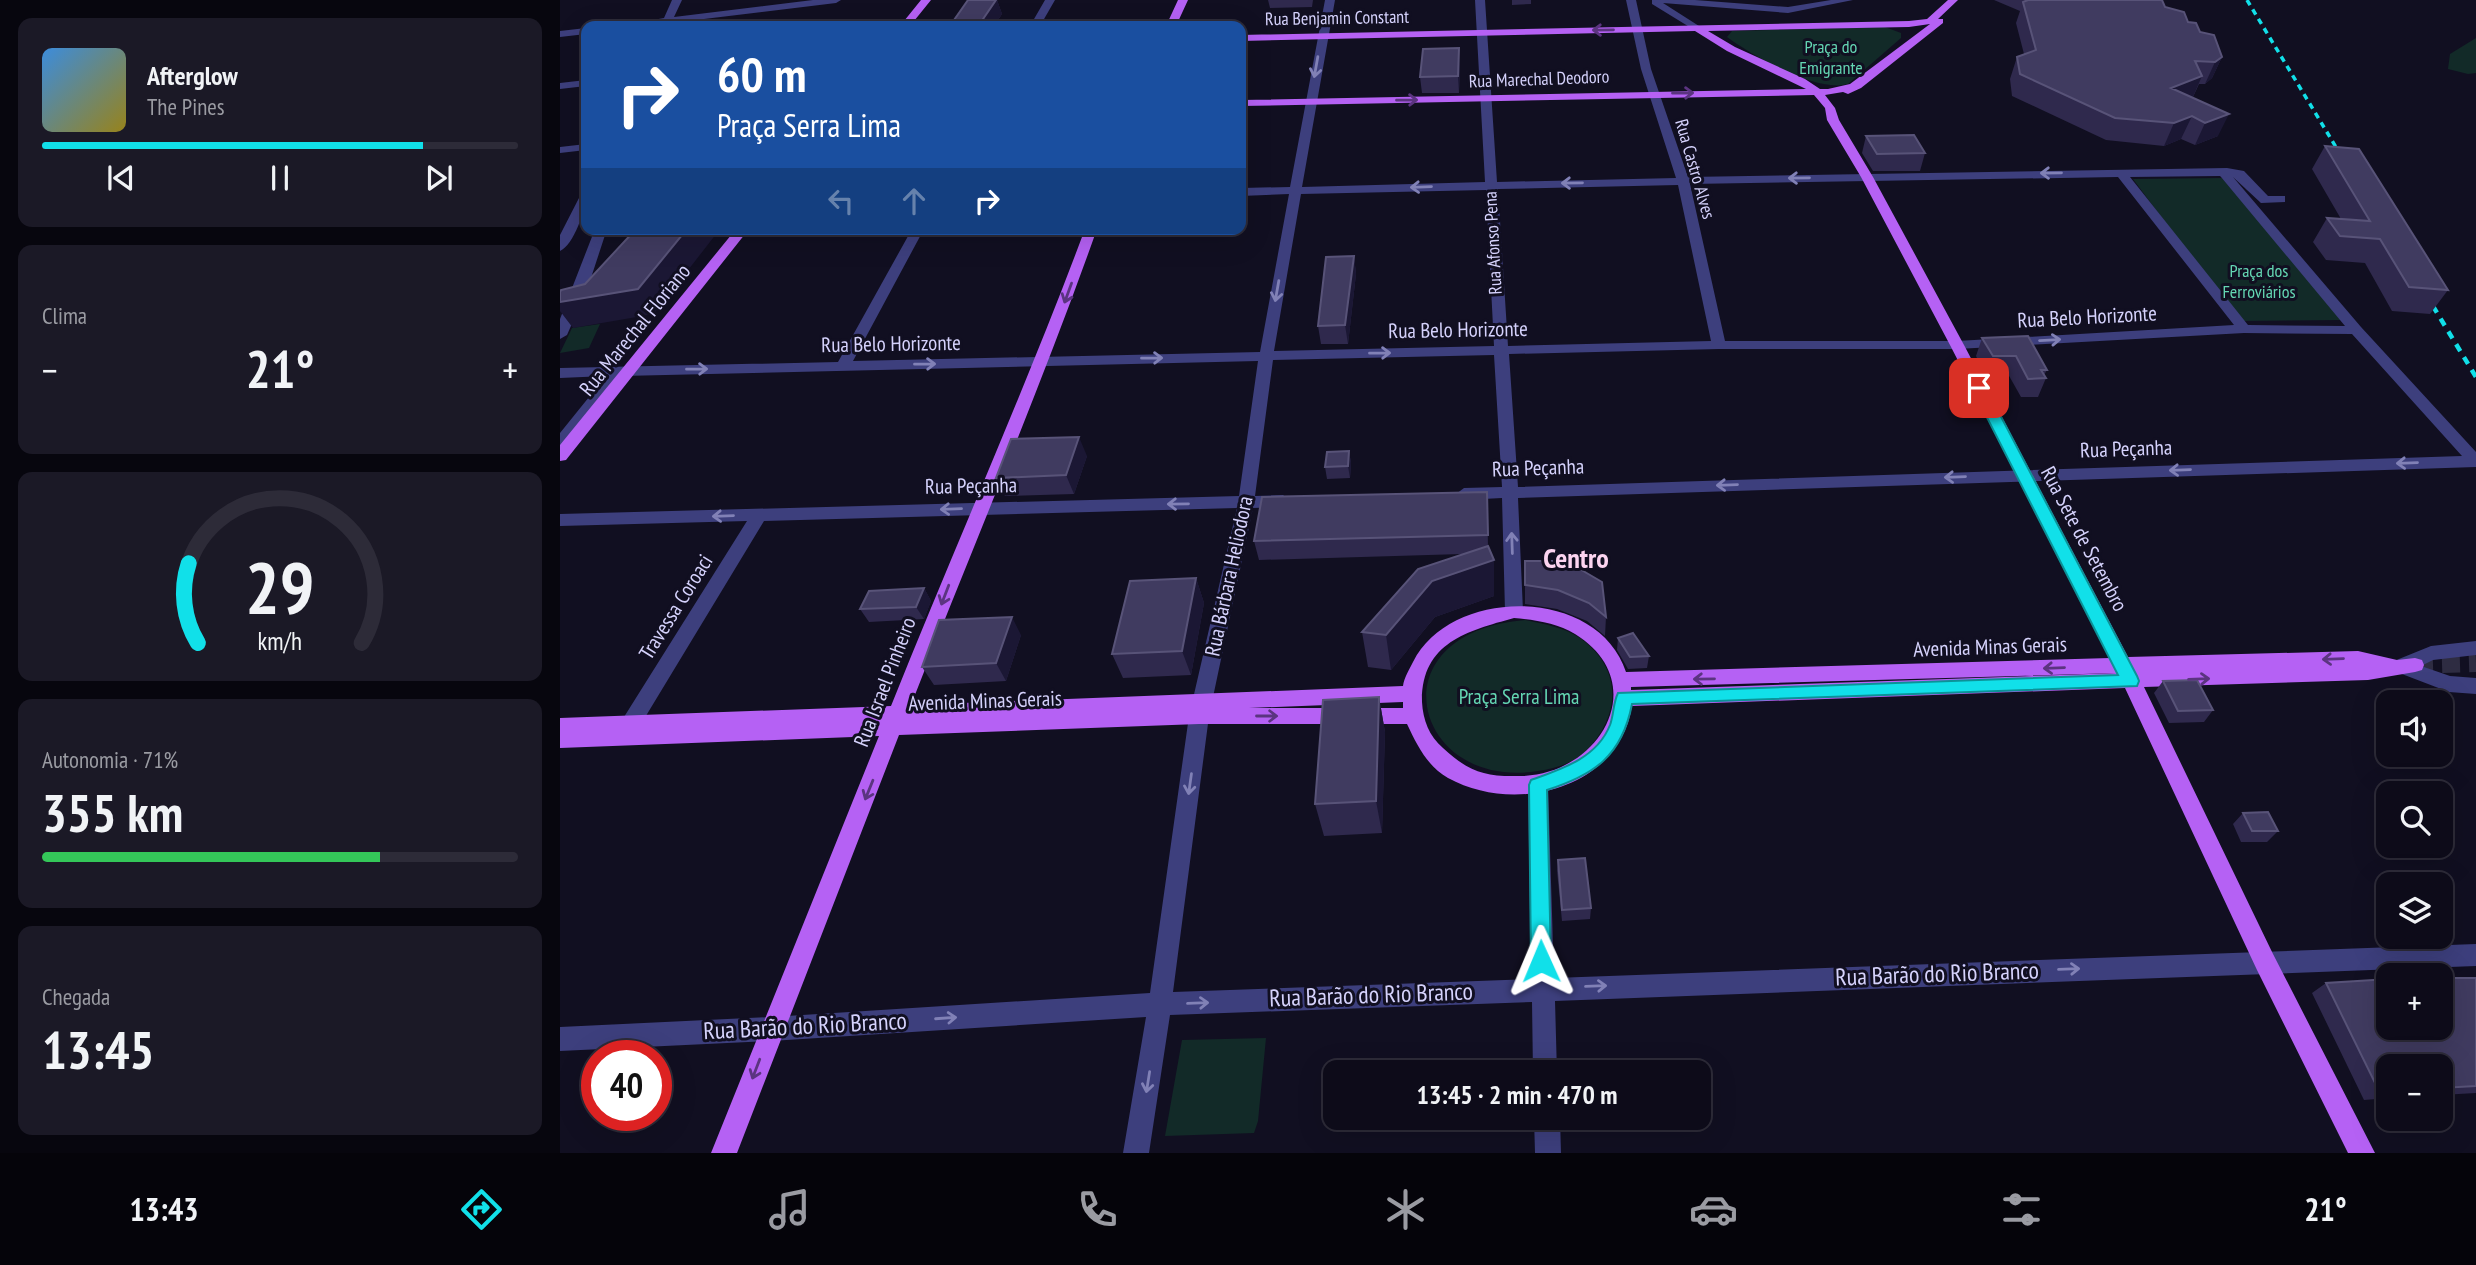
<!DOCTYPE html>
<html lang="pt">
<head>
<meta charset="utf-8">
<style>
	body { margin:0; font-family:"PT Sans Narrow",sans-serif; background:#1b1926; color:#f1f3f6; height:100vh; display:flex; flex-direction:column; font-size:26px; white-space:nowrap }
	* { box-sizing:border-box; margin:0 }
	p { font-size:23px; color:#9a9ba2 }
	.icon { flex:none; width:38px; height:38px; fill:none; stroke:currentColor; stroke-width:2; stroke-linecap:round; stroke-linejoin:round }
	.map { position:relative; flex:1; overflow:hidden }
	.panel { display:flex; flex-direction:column; gap:18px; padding:18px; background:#07060e; width:560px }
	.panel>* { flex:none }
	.top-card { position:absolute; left:21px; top:21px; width:665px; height:214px; border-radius:14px; box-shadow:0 7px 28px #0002,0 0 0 2px #2d2b38; background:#1a4fa0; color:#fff; overflow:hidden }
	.buttons { position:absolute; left:1816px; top:690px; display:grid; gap:14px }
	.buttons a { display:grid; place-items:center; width:77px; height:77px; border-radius:14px; background:#0d0b19; box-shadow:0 7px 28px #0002,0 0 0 2px #2d2b38; font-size:35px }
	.speed { position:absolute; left:21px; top:1040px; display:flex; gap:14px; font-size:35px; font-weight:700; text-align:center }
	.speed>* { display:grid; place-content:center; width:91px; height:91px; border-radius:50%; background:#0d0b19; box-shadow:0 7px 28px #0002,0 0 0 2px #2d2b38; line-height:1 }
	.speed .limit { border:10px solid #d22; background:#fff; color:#111 }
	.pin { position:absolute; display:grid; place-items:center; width:60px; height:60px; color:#fff; margin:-30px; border-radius:14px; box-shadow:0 4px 10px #0006 }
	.me { position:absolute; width:77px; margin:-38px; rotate:359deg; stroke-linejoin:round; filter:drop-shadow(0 0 5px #0008) }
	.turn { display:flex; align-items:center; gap:24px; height:147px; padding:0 21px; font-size:32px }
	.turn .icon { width:91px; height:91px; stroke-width:2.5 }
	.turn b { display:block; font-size:49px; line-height:60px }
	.lanes { display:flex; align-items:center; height:66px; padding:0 21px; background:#0003; justify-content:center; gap:35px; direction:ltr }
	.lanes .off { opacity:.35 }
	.big { font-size:52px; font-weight:800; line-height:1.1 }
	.panel .tile { flex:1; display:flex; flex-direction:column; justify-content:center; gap:10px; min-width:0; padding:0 24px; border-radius:14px; background:#1b1926 }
	.panel .dial { align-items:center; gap:0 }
	.dial svg { height:182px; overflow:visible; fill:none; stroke:#2d2b38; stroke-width:7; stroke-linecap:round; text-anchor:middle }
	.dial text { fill:#f1f3f6; stroke:none }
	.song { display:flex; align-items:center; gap:21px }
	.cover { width:84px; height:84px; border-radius:10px; background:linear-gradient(135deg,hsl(210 70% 55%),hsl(50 70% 35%)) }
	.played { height:7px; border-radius:4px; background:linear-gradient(90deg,#11e0e9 80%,#2d2b38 80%) }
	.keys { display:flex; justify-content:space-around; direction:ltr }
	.heat { display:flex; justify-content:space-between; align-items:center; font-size:38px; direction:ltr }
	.charge { height:10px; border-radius:5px; background:linear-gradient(90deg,#34c759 71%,#2d2b38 0) }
	.trip { position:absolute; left:763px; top:1060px; width:388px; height:70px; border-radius:14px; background:#0d0b19; box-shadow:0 7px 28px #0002,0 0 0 2px #2d2b38; font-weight:800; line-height:70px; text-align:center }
	.tab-bar { display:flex; height:112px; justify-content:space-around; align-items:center; background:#05040a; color:#9a9ba2 }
	.tab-bar .icon { width:49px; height:49px }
	.tab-bar .on { color:#11e0e9 }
	.tab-bar b { font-size:32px; color:#f1f3f6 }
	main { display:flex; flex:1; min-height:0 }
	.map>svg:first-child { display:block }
	.green { fill:#122a28 }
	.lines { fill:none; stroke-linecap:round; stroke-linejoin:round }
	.major-tunnel { stroke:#2e2c42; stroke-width:18; stroke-dasharray:18 9; stroke-linecap:butt }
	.minor { fill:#3d3f7d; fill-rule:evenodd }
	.major { fill:#b561f4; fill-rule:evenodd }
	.rail-far1 { stroke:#11e0e9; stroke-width:3.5; stroke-dasharray:6 5; stroke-linecap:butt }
	.rail { stroke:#11e0e9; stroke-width:4.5; stroke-dasharray:8 7; stroke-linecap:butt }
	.wall { fill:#2f294d }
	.shaded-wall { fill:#1b1734 }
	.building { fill:#403b60; stroke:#585378; stroke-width:2 }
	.oneway { stroke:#5b3480 }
	.oneway2 { stroke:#8181b6 }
	.route { fill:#11e0e9; stroke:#0b9297; stroke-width:2 }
	.labels { text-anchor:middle; stroke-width:6; stroke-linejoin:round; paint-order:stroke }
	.far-street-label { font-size:18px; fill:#d5d2fc; stroke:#110f21 }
	.far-park-label { font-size:18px; fill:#64d6b3; stroke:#110f21 }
	.street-label { font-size:21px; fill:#d5d2fc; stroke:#110f21 }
	.park-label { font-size:21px; fill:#64d6b3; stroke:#110f21 }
	.near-street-label { font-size:24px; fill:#d5d2fc; stroke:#110f21 }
	.district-label { font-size:28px; font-weight:bold; fill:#fcd4f0; stroke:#110f21 }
</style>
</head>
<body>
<main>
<section class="panel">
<div class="tile">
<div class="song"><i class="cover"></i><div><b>Afterglow</b><p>The Pines</p></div></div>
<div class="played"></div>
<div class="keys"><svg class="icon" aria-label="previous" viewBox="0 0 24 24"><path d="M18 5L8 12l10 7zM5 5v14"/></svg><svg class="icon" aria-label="pause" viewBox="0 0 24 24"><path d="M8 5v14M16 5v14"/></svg><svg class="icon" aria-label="next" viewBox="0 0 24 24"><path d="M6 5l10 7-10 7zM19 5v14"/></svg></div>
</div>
<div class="tile"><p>Clima</p>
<div class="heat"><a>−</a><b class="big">21°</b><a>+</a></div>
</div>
<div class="tile dial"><svg viewBox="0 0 100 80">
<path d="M14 69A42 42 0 1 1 86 69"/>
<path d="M14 69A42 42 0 0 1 10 34" stroke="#11e0e9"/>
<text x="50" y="56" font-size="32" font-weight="700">29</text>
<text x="50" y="72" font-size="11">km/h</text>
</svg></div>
<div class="tile"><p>Autonomia · 71%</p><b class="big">355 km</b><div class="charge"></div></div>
<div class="tile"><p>Chegada</p><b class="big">13:45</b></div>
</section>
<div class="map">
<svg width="1916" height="1153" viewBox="0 0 1916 1153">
	<rect width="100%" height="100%" fill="#110f21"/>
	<path class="green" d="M1325,27L1341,33V38L1288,84C1257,93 1193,56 1167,37L1172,31Z
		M1916,38V73L1908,74L1888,69L1890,54Z
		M1662,178L1784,320L1679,321L1573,179Z
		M40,324L29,348L0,353L12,328Z
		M965,620C984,624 1003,627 1020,638C1063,669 1061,715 1026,751C1014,763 994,769 978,771C853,791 812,633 965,620Z
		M706,1038L698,1121L694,1133L605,1136L622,1040Z"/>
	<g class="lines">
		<path class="major-tunnel" d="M1855,665L1916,663"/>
		<path class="minor" d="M112,0H122L114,17L253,0H281L276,3L111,23L110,26H60L104,18Z
			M485,0H495L480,26H470Z
			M765,0H775L742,187L925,182L915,0H925L937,182L1116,178L1081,69L1066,0H1076L1091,69L1128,177L1667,168L1684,171L1708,196H1725V202L1701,203L1673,177L1801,327L1916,452V467L958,498L963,611L960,616H948L945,611L942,498L904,500L896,494L904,488L942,487L934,355L713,360L695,496L723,495L731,501L723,507L693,508L649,716L613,992L971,979L968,785L971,779L978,776L985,779L988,785L994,978L1916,944V966L995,1001L997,1073H973L972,1002L610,1015L589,1153H563L586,1017L211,1041L0,1051V1027L211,1017L590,993L629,716L677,508L204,521L78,729L71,731L64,729L61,723L64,717L187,521L0,526V514L679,496L698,361L62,376L6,447L0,448V433L46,376L0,378V368L278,362L352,229H364L293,361L700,352L729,194L681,196V188L730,187ZM1660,176L1661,177L1785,326L1688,325L1570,177ZM1558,177L1674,325L1397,341H1165L1130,184ZM1118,185L1151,341L948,346L938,189ZM926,190L934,346L714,351L741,194ZM1684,333L1792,334L1902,456L958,487L949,354L1159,349H1397Z
			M1092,0H1135L1228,7L1271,0H1293L1228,13L1103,3L1139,26L1141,28L1136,31L1092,4Z
			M26,28V34L0,37V31Z
			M26,80V86L0,89V83Z
			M26,144V150L0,153V147Z
			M26,192C27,207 14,245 0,251V235L20,196Z
			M35,229H47L28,287L7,335L0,339V319Z
			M1916,641V655L1873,660L1861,666L1890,676L1916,678V694L1889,692L1834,671L1832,666L1834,661L1871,646Z
			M974,1118H1000L1001,1153H975Z"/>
		<path class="major" d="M361,0H371L350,26H340Z
			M618,0H628L616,26H606Z
			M1388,0H1398L1378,19H1383V23L1301,88L1288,94L1283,92L1265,95L1275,108L1279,120L1313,177L1404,345L1568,657L1798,651L1837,660L1855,658L1862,660L1864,665L1862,670L1855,672L1808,680L1584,687L1713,954L1815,1153H1788L1697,970L1565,688L1072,706C1059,789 955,815 888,778C867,766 857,745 847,724H639L339,735L177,1153H151L319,736L0,748V718L331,706C395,546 465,390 525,229H537C480,390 413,546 351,705L843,686C844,678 849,670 853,662C891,586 1038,586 1066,672L1550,658L1390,345L1301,177L1267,120L1265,108L1254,95L681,106V100L1246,89L1167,51L1135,31L681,41V35L1349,21L1367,19ZM1370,24L1290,84L1268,89H1260L1245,79L1175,47L1148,31L1349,27ZM954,618C975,620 997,623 1015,634C1093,682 1041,775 960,776C925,777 909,772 883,748C869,736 863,720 862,702C861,643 907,631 954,618ZM1557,673L1071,690V687ZM843,702V708H689Z
			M176,229H189L6,460L0,461V445Z"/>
		<path class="rail-far1" d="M1687,0L1785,162"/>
		<path class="rail" d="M1865,293L1916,377"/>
	</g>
	<path class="wall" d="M408,0H437L442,14L434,26H393L392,23Z
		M708,0H753L752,7L710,8Z
		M952,0H971V4L952,5Z
		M1434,0H1602L1605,7L1628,22L1640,32L1662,57L1652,78L1645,84H1639L1633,97L1658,136L1635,145L1621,139L1604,146L1546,140L1452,96L1450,79L1457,57L1464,54L1456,23L1460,11Z
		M900,65L899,93H862L860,77Z
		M1306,136L1365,153L1360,171H1313L1302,153Z
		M1765,146L1888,290L1870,314L1832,311L1805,263L1766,260L1753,242L1767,218L1781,219L1752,169Z
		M794,256L796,274L788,344H761L758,326Z
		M1422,338L1487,370L1484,375L1486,378L1478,397H1461L1448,374L1425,375L1416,356Z
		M789,451L791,463L790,478L767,479L765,467Z
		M527,456L514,494L445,496L436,478Z
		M927,492L928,547L934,560V596L875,617L831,670L808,667L802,632L902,554L699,560L694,541Z
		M965,561L1042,582L1046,617L1045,636L1027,621L997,609L965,604Z
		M636,578L644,603L631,675L563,678L552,654Z
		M364,588L371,601L364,619L309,622L300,609Z
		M461,635L446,681L374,685L362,667Z
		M1058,638L1089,656L1087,668L1068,669L1057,650Z
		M1603,681L1653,710L1644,722L1609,723L1594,693Z
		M819,697L825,732L822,833L764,836L755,804Z
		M1683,813L1718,831L1707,842H1681L1673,824Z
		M998,860L1031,908L1030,919L1002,921L997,871Z
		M1916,978V1093L1881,1095V1066H1829V1098L1804,1100L1752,993L1766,983Z"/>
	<path class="shaded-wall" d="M436,0H437L442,14L434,26H423L421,22Z
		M899,48L900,65L899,93L898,76Z
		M1662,57L1652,78L1645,84L1655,62Z
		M1642,76L1632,99L1611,88Z
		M1669,114L1658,136L1635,145L1645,123Z
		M1632,116L1621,139L1604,146L1614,123Z
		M127,229H160L94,314L13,328L0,311V302Z
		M794,256L796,274L788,344L785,325Z
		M519,437L527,456L514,494L506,475Z
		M789,451L791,463L790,478L788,466Z
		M934,560V596L875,617L831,670L826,635L872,581Z
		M636,578L644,603L631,675L622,651Z
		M364,588L371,601L364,619L356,607Z
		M452,617L461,635L446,681L436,663Z
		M819,697L825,732L822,833L816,801Z"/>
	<path class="building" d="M408,0H436L421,22L392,23Z
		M1468,0H1602L1605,7L1624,12L1628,22L1636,23L1640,32L1654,35L1662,57L1655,62L1635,61L1642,76L1611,88L1669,114L1645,123L1632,116L1614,123L1555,118L1460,74L1457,57L1476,50L1463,2Z
		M899,48L898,76L860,77L863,49Z
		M1354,135L1365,153L1317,154L1306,136Z
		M1765,146L1799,149L1888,290L1849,287L1820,239L1780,236L1767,218L1810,221Z
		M76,229H127L78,289L0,302V292L1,290L25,284Z
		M794,256L785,325L758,326L766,257Z
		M1468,336L1487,370H1481L1486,378L1468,379L1456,356H1433L1422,338Z
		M519,437L506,475L436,478L451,439Z
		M789,451L788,466L765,467L767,452Z
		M927,492L928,535L694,541L702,497Z
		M928,546L934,560L872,581L826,635L802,632L858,569Z
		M965,561H1006L1042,582L1046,617L1029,603L998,590L965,585Z
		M636,578L622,651L552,654L570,581Z
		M364,588L356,607L300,609L309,591Z
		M452,617L436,663L362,667L379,620Z
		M1073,633L1089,656L1070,657L1058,638Z
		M1637,680L1653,710L1618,711L1603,681Z
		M819,697L816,801L755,804L763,700Z
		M1708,812L1718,831H1692L1683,813Z
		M1025,858L1031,908L1002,910L998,860Z
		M1881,978H1916V1086L1881,1088V1066H1829V1091H1819L1766,983L1829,979V1027H1881Z"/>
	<defs><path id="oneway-shaft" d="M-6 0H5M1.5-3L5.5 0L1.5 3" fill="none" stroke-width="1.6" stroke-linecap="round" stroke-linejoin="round" transform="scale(1.75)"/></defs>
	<g class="oneway">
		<use href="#oneway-shaft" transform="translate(1043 30) rotate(179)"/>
		<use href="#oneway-shaft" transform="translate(1123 93) rotate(-1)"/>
		<use href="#oneway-shaft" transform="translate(847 100) rotate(-1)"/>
		<use href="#oneway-shaft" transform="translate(508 293) rotate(110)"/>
		<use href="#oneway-shaft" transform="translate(385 595) rotate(111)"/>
		<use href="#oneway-shaft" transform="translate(1773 659) rotate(178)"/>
		<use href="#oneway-shaft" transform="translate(1494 668) rotate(178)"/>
		<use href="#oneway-shaft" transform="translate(1144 679) rotate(179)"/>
		<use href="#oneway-shaft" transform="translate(1639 679) rotate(-2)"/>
		<use href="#oneway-shaft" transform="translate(707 716)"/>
		<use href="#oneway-shaft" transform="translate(309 790) rotate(112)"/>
		<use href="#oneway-shaft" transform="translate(196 1069) rotate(111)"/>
	</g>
	<g class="oneway2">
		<use href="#oneway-shaft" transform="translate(756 67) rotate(100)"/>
		<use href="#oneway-shaft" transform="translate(1491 173) rotate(179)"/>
		<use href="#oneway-shaft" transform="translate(1239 178) rotate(179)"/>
		<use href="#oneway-shaft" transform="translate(1012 183) rotate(179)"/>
		<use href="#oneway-shaft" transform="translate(861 187) rotate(178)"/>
		<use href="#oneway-shaft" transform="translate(717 291) rotate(100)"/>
		<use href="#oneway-shaft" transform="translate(1490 340) rotate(-3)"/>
		<use href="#oneway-shaft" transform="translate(820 353) rotate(-1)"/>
		<use href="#oneway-shaft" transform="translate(592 358) rotate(-1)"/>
		<use href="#oneway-shaft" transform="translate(365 364) rotate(-1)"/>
		<use href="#oneway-shaft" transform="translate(137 369) rotate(-1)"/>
		<use href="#oneway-shaft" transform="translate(1847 463) rotate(178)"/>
		<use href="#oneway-shaft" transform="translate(1620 470) rotate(178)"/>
		<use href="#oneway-shaft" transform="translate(1395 477) rotate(178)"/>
		<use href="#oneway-shaft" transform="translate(1167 485) rotate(178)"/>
		<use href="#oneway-shaft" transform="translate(618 504) rotate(179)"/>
		<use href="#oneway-shaft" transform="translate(391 509) rotate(178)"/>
		<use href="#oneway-shaft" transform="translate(163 516) rotate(178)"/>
		<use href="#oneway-shaft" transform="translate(952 543) rotate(-92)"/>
		<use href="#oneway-shaft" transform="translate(630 784) rotate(98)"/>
		<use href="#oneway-shaft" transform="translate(1509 969) rotate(-2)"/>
		<use href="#oneway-shaft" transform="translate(1036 986) rotate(-2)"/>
		<use href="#oneway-shaft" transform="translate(638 1003) rotate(-2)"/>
		<use href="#oneway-shaft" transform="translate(386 1018) rotate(-4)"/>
		<use href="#oneway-shaft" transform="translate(588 1082) rotate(99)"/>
	</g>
	<path class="route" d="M1419,384L1426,388L1577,676L1579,681L1577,686L1072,704C1062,756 1034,775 987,790L991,961L988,968L981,971L974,968L971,961L969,785L971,780C1002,769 1037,758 1050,725C1054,714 1053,703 1058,693L1558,675L1412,388Z"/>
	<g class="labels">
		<g class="far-street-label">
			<text transform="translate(777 18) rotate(-1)" y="6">Rua Benjamin Constant</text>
			<text transform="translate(979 79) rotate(-2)" y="6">Rua Marechal Deodoro</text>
			<text transform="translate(1135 169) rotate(74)" y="6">Rua Castro Alves</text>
			<text transform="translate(933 243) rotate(-93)" y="6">Rua Afonso Pena</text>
		</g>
		<g class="far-park-label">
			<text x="1271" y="53">Praça do<tspan x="1271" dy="21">Emigrante</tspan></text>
			<text x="1699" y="277">Praça dos<tspan x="1699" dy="21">Ferroviários</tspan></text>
		</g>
		<g class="street-label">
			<text transform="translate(1527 317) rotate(-3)" y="7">Rua Belo Horizonte</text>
			<text transform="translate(75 330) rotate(-51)" y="7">Rua Marechal Floriano</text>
			<text transform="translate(898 330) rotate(-1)" y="7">Rua Belo Horizonte</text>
			<text transform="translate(331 344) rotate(-1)" y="7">Rua Belo Horizonte</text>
			<text transform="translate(1566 449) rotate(-2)" y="7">Rua Peçanha</text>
			<text transform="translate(978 468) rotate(-2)" y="7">Rua Peçanha</text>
			<text transform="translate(411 486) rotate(-1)" y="7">Rua Peçanha</text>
			<text transform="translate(1524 539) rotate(62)" y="7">Rua Sete de Setembro</text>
			<text transform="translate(669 576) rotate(-78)" y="7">Rua Bárbara Heliodora</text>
			<text transform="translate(116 607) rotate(-58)" y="7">Travessa Coroaci</text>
			<text transform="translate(1430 647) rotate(-2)" y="7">Avenida Minas Gerais</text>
			<text transform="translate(325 682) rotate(-69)" y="7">Rua Israel Pinheiro</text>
			<text transform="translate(425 701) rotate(-2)" y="7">Avenida Minas Gerais</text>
		</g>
		<g class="park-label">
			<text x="959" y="704">Praça Serra Lima</text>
		</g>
		<g class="near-street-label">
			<text transform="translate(1377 974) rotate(-2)" y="8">Rua Barão do Rio Branco</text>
			<text transform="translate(811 995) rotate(-2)" y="8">Rua Barão do Rio Branco</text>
			<text transform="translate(245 1026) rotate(-3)" y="8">Rua Barão do Rio Branco</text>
		</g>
		<g class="district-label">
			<text x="1016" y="568">Centro</text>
		</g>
	</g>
</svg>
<div class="buttons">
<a><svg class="icon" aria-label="sound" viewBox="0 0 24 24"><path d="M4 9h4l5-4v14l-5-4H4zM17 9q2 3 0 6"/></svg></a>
<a><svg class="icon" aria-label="search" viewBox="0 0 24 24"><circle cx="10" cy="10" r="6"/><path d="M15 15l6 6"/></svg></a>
<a><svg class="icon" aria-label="layers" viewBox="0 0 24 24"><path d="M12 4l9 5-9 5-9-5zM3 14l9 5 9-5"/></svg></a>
<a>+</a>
<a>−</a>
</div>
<div class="speed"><div class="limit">40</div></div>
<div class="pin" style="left:1419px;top:388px;background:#d93025"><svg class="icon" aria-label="arrive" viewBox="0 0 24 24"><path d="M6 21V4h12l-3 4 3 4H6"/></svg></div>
<svg class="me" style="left:981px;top:961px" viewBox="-20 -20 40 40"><path d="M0-17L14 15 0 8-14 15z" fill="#11e0e9" stroke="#fff" stroke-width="4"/></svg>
<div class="trip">13:45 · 2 min · 470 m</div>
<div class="top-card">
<div class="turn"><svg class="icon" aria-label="right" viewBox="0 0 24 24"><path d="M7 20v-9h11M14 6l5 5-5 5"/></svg><div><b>60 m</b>Praça Serra Lima</div></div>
<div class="lanes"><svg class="icon off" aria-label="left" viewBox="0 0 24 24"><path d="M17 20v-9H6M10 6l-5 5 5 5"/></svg><svg class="icon off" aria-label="ahead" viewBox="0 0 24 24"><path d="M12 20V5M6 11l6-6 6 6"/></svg><svg class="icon" aria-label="right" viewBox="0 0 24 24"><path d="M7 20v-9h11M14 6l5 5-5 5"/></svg></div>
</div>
</div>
</main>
<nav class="tab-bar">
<b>13:43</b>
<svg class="icon on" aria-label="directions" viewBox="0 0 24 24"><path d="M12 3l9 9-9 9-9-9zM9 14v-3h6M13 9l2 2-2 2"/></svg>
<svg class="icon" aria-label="music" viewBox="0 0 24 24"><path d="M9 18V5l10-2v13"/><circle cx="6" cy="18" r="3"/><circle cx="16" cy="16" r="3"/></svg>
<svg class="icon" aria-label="phone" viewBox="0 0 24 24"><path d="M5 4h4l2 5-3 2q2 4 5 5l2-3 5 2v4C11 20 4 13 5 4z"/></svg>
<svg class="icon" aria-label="climate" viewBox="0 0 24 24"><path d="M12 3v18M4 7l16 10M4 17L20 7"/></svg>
<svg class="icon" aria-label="car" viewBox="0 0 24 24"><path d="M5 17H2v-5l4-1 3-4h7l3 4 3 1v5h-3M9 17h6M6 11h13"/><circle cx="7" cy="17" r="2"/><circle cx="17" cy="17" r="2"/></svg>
<svg class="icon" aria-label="filters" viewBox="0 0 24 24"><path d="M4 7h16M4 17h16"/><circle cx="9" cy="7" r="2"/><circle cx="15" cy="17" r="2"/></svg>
<b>21°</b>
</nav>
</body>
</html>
